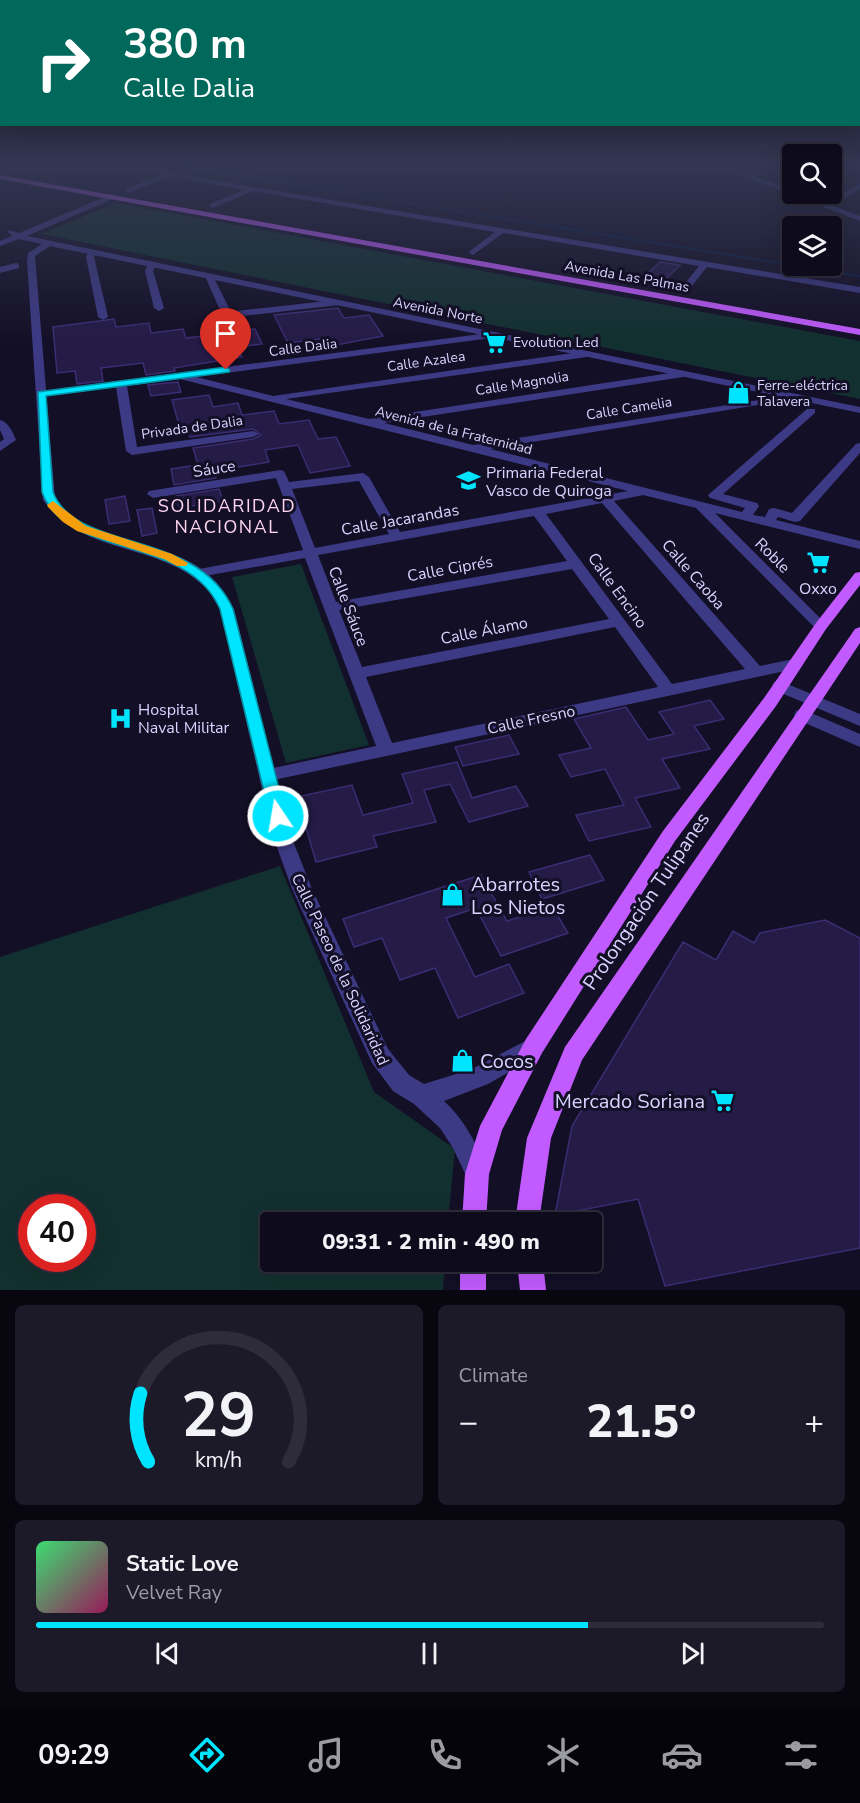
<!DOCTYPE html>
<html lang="en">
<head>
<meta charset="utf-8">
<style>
	body { margin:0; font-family:"Nunito Sans",sans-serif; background:#1c1929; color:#f1f3f6; height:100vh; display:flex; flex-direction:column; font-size:22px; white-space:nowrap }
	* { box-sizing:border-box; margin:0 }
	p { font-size:20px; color:#9b9ba3 }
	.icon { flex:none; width:33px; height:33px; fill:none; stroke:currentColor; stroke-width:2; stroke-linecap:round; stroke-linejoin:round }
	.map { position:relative; height:1290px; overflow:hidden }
	.side { display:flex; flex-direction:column; gap:15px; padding:15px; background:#08060f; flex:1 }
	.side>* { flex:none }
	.banner { position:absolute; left:0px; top:0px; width:861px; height:126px; box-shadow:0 6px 24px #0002,0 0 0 2px #2e2b3b; background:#00695c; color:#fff; overflow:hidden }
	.tools { position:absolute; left:782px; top:144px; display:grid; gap:12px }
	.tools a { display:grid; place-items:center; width:60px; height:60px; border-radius:6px; background:#0e0b1c; box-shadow:0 6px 24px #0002,0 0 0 2px #2e2b3b; font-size:30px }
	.speed { position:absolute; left:18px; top:1194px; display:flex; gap:12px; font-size:30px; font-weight:700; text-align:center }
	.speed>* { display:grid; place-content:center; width:78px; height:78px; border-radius:50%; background:#0e0b1c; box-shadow:0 6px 24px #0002,0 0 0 2px #2e2b3b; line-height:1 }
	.speed .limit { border:9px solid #d22; background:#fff; color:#111 }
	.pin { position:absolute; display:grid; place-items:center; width:51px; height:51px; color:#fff; margin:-62px -26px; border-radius:50% 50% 50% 0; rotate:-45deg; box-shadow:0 0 6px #0007 }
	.pin .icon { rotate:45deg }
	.me { position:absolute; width:66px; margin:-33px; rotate:348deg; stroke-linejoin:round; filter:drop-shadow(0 0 4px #0008) }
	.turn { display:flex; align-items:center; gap:21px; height:126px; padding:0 24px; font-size:27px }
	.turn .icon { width:78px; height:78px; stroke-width:2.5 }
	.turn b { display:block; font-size:42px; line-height:51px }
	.big { font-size:45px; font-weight:800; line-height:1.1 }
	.side .widget { flex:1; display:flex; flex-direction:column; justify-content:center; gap:9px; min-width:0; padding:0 21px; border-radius:9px; background:#1c1929 }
	.side .dial { align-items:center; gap:0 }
	.dial svg { height:156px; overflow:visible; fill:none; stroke:#2e2b3b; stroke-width:7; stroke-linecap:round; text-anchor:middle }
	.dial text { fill:#f1f3f6; stroke:none }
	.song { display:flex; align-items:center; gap:18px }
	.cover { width:72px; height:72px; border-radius:9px; background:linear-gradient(135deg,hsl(140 70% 55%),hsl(330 70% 35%)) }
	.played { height:6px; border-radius:3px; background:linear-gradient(90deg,#00e5ff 70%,#2e2b3b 70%) }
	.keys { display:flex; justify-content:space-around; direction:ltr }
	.heat { display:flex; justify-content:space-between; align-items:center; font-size:33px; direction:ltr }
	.side .tiles { flex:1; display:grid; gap:15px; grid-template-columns:1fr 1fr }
	.widget:last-child { grid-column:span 2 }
	.trip { position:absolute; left:260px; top:1212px; width:342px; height:60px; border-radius:6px; background:#0e0b1c; box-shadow:0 6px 24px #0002,0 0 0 2px #2e2b3b; font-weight:800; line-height:60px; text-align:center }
	.tab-bar { display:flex; height:96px; justify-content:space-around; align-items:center; background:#06040b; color:#9b9ba3 }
	.tab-bar .icon { width:42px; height:42px }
	.tab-bar .current { color:#00e5ff }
	.tab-bar b { font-size:27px; color:#f1f3f6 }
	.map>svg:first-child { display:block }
	.green { fill:#12302f; fill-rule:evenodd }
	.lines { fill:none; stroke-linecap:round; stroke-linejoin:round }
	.stream { stroke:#0a1f44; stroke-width:2 }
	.building { fill:#241b47; stroke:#3b2d73; stroke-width:1.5 }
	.minor { fill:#3d3a85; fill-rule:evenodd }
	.tertiary { fill:#3d3a85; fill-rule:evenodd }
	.primary { fill:#c25bff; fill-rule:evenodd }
	.route { fill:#00e5ff; stroke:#0095a6; stroke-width:1.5 }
	.slow { fill:#f59e0b }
	.labels { text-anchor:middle; stroke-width:6; stroke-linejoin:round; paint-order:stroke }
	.far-street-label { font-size:14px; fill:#d9d4ff; stroke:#130f26 }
	.far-poi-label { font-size:14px; fill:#d9d4ff; stroke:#130f26; text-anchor:start }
	.street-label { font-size:16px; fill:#d9d4ff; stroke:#130f26 }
	.poi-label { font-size:16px; fill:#d9d4ff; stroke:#130f26; text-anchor:start }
	.neighbourhood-label { font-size:18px; letter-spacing:1.5px; fill:#ffd6f0; stroke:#130f26 }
	.near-poi-label { font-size:20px; fill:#d9d4ff; stroke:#130f26; text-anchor:start }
	.near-street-label { font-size:20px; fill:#d9d4ff; stroke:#130f26 }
</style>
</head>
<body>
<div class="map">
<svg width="860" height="1290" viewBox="0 0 860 1290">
	<rect width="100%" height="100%" fill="#130f26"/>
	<path class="green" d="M116,203L860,341V399L41,234Z
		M301,564L369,745L286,763L232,577Z
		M280,866L374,1092L455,1149L448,1222H270V1262H445L443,1290H0V957ZM32,1208H82V1258H32Z"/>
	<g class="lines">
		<path class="stream" d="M159,163L792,265
			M793,266L860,276"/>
	</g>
	<path class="building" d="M660,262L680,265L663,282L643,278Z
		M338,308L344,318L369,315L383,336L326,347L321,339L288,343L274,315Z
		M114,319L116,327L149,323L151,333L183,329L186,338L212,335L207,324L231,321L235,331L255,329L262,344L238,347L242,357L174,368L175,371L146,375L143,363L101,368L103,381L77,384L75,371L57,373L53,327Z
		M178,382L181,392L151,396L148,385Z
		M209,395L213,407L238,403L242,415L274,411L279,424L309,420L318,439L336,437L350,466L310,473L298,445L265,450L269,462L214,471L216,478L174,485L171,469L198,465L193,448L253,439L261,435L253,429L190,437L188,432H181L172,400Z
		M219,489L223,501L179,508L176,496Z
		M125,496L130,521L109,524L105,500Z
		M152,508L157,533L142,536L137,510Z
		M710,700L724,719L694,726L710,749L662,759L680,788L635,798L651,827L589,841L576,815L624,805L605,769L571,777L559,755L591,748L574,719L626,707L648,740L674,734L659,712Z
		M509,735L519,754L463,766L455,747Z
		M457,762L472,798L516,786L528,806L469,822L450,784L424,790L436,822L373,836L377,847L316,862L297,797L352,785L363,815L413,803L402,774Z
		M590,855L604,880L542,899L529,872Z
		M481,875L507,921L552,906L568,933L501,956L476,908L446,918L475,977L509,964L524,993L458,1018L435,968L400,980L382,938L354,947L343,919Z
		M825,920L860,938V1248L665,1286L638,1199L555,1215L572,1126L683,942L716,960L733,931L754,943L760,933Z"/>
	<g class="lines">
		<path class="minor" d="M35,163H43L19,172L14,171Z
			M113,163H124L252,187L860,287V293L707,267L686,293L683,294L679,291L699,266L503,233L473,255L469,253L470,251L495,232L253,191L213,208L209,206L210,204L244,190L171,176L128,193L125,189L163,174Z
			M710,163H718L792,190V194H798L826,204L860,183V188L833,206L860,216V221Z
			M89,250L96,252L94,257L108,317L103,320L98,317L86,257Z
			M152,261L156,264L153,271L164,308L159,311L154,308L145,271L149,262Z
			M16,263L19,264V268L0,273V267Z
			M206,274L213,276L229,308L227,310L219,308L205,276Z
			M336,300L339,301V305L217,319L212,316L217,313Z
			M496,332L501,335L499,337L196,377L273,396L587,351L592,354L587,357L286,399L369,419L683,371L688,374L683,377L384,423L473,445L798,394L799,396L794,399L490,449L742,512L745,508L710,498L708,495L807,409H815V413L723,494L757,503L759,506L753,515L765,517L769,509L774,508L792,513L856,444L860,443V453L800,521L795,522L778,517L776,520L860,541V549L715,513L828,626L826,629H816L696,508L643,495L614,501L760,666L794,659L799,660L802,664L799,668L269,781L263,779L260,775L263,771L269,769L376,746L305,558L199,577L192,573L199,569L303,550L276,478L153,498L147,494L149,491L280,470L284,471L289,482L363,473L369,477L400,532L628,491L180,379L127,386L137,447L253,431L259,434L253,437L132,455L126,451L116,387L41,397L36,394L41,391ZM359,481L389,534L315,548L292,489ZM602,503L745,669L672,684L546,514ZM534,516L567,561L336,602L318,555ZM572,569L609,619L362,667L339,610ZM615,627L658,687L392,743L366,677Z
			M0,420C8,422 13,432 16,440L0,451V442L4,439L0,430Z
			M780,681L860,714V726L774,690L772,686L774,682Z
			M802,709L860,734V747L796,719L794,715L796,711Z"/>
		<path class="tertiary" d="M112,194L115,198L27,236L860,407V413L50,246L35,256L55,499C60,505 65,512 71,516C113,550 179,540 216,582C223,590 228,600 234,609L291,836L312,889L388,1049L409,1075L424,1084L472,1069L533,1037L541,1040L544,1047L541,1054L488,1084L444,1101C466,1121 478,1147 489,1174L485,1182L477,1186L469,1182L453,1148L440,1128L414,1104L393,1091L372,1063L292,889L273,836L220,609C215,602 211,592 204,586C156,541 85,557 43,500L27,261L28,253L42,244L19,239L0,246V241L12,236L8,232L9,230L19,233Z"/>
		<path class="primary" d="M0,175L860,329V335L0,179Z
			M860,572V585L826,629L776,706L675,841L542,1053L502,1130L489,1174L486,1222H462L465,1174L480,1126L526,1039L663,831L764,698L816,623L855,573Z
			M860,627V643L582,1060L551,1138L539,1222H515L527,1138L565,1047L855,629Z
			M460,1262H486V1290H460Z
			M517,1262H543L546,1290H520Z"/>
	</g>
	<linearGradient id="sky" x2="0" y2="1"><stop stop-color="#0a0815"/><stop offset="0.48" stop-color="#333752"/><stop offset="1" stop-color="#333752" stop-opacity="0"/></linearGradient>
	<rect width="860" height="343" fill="url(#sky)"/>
	<path class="route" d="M226,367L230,370L229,372L46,396L53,492C76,553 197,528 233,609L286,816L284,820L278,822L272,820L270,816L220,609C187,533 67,561 42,492L38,392Z"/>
	<path class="slow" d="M53,501L86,526L172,554L188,563L186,566H177L164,559L77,531L63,522L48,507L47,505Z"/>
	<defs>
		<symbol id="supermarket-bare" viewBox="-9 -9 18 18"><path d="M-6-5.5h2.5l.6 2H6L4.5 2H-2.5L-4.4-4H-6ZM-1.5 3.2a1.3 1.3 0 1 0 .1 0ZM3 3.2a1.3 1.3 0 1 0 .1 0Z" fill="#00e5ff" stroke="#130f26" stroke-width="2.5" paint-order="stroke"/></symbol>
		<symbol id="shop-bare" viewBox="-9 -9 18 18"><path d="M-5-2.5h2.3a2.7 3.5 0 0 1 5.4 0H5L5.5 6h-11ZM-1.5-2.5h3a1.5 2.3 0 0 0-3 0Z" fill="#00e5ff" stroke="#130f26" stroke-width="2.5" paint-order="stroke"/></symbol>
		<symbol id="school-bare" viewBox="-9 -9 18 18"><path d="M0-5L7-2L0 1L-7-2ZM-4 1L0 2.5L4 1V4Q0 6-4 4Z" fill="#00e5ff" stroke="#130f26" stroke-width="2.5" paint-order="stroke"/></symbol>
		<symbol id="hospital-bare" viewBox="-9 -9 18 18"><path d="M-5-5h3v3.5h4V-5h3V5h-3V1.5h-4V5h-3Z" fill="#00e5ff" stroke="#130f26" stroke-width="2.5" paint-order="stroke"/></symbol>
	</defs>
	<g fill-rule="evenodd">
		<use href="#supermarket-bare" x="478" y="326" width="33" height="33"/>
		<use href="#shop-bare" x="722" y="376" width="33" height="33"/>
		<use href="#school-bare" x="452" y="464" width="33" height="33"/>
		<use href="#supermarket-bare" x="802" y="546" width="33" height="33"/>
		<use href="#hospital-bare" x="104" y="702" width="33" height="33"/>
		<use href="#shop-bare" x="436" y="878" width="33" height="33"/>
		<use href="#shop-bare" x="446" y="1044" width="33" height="33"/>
		<use href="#supermarket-bare" x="706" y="1084" width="33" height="33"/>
	</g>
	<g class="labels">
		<g class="far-street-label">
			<text transform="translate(627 276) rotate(10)" y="5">Avenida Las Palmas</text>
			<text transform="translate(438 310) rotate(11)" y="5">Avenida Norte</text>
			<text transform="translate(303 347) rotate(-7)" y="5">Calle Dalia</text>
			<text transform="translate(426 361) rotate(-8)" y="5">Calle Azalea</text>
			<text transform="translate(522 383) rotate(-9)" y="5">Calle Magnolia</text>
			<text transform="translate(629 408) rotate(-9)" y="5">Calle Camelia</text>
			<text transform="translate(192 427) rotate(-8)" y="5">Privada de Dalia</text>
			<text transform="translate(454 430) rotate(14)" y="5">Avenida de la Fraternidad</text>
		</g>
		<g class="far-poi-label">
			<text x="513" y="347">Evolution Led</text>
			<text x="757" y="390">Ferre-eléctrica<tspan x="757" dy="16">Talavera</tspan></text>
		</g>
		<g class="street-label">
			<text transform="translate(214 468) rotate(-9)" y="6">Sáuce</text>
			<text transform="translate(400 519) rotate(-10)" y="6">Calle Jacarandas</text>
			<text transform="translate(773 555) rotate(45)" y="6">Roble</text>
			<text transform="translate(450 568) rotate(-10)" y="6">Calle Ciprés</text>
			<text transform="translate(694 574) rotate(49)" y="6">Calle Caoba</text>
			<text transform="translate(618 590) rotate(54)" y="6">Calle Encino</text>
			<text transform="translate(349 606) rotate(69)" y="6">Calle Sáuce</text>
			<text transform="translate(484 630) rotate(-11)" y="6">Calle Álamo</text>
			<text transform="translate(531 719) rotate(-12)" y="6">Calle Fresno</text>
			<text transform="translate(341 969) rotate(65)" y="6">Calle Paseo de la Solidaridad</text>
		</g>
		<g class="poi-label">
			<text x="486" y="478">Primaria Federal<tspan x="486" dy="18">Vasco de Quiroga</tspan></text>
			<text x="818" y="594" text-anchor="middle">Oxxo</text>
			<text x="138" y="715">Hospital<tspan x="138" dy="18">Naval Militar</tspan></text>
		</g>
		<g class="neighbourhood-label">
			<text x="227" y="512">SOLIDARIDAD<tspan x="227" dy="21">NACIONAL</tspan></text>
		</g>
		<g class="near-poi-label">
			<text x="471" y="891">Abarrotes<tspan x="471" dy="23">Los Nietos</tspan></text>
			<text x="480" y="1068">Cocos</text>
			<text x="705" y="1108" text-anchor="end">Mercado Soriana</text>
		</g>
		<g class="near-street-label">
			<text transform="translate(646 901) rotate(-56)" y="7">Prolongación Tulipanes</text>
		</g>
	</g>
</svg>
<div class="tools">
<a><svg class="icon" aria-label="search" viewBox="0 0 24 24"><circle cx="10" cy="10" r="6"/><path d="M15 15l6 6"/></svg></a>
<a><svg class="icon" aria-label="layers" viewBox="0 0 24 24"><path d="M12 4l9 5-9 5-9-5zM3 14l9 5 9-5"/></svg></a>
</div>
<div class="speed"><div class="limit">40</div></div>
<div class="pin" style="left:226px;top:370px;background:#d93025"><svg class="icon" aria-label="arrive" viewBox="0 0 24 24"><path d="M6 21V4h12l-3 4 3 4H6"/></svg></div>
<svg class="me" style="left:278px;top:816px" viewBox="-20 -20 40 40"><circle r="17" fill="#00e5ff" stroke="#fff" stroke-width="3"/><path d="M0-11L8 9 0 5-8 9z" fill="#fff"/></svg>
<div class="trip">09:31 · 2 min · 490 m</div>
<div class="banner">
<div class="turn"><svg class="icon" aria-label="right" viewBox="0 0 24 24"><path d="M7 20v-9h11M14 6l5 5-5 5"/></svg><div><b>380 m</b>Calle Dalia</div></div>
</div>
</div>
<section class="side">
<div class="tiles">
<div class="widget dial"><svg viewBox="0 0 100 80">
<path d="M14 69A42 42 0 1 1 86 69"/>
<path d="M14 69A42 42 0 0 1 10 34" stroke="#00e5ff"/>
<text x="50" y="56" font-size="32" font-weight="700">29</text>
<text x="50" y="72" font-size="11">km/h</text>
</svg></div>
<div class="widget"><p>Climate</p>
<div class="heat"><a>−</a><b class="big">21.5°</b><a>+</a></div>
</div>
<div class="widget">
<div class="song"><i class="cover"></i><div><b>Static Love</b><p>Velvet Ray</p></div></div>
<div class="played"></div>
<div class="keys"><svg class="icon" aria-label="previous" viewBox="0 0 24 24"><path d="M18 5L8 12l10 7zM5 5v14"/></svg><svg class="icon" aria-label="pause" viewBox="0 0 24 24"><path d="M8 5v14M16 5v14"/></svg><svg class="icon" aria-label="next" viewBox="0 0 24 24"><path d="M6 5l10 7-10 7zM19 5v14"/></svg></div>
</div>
</div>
</section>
<nav class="tab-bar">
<b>09:29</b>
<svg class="icon current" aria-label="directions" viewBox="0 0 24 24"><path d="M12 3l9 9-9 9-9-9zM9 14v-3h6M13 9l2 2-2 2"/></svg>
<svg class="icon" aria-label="music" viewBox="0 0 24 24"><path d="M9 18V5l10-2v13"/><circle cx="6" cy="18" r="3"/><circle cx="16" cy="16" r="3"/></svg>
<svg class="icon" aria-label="phone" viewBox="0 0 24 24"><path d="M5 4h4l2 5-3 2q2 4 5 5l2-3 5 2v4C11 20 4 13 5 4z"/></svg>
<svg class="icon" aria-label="climate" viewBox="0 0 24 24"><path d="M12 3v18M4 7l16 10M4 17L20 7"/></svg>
<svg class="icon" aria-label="car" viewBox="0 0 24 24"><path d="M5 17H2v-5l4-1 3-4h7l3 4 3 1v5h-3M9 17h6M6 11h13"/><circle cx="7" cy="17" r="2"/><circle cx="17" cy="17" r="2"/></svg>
<svg class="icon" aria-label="filters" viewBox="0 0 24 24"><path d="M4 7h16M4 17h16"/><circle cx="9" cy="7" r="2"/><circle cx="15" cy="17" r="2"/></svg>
</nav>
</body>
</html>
